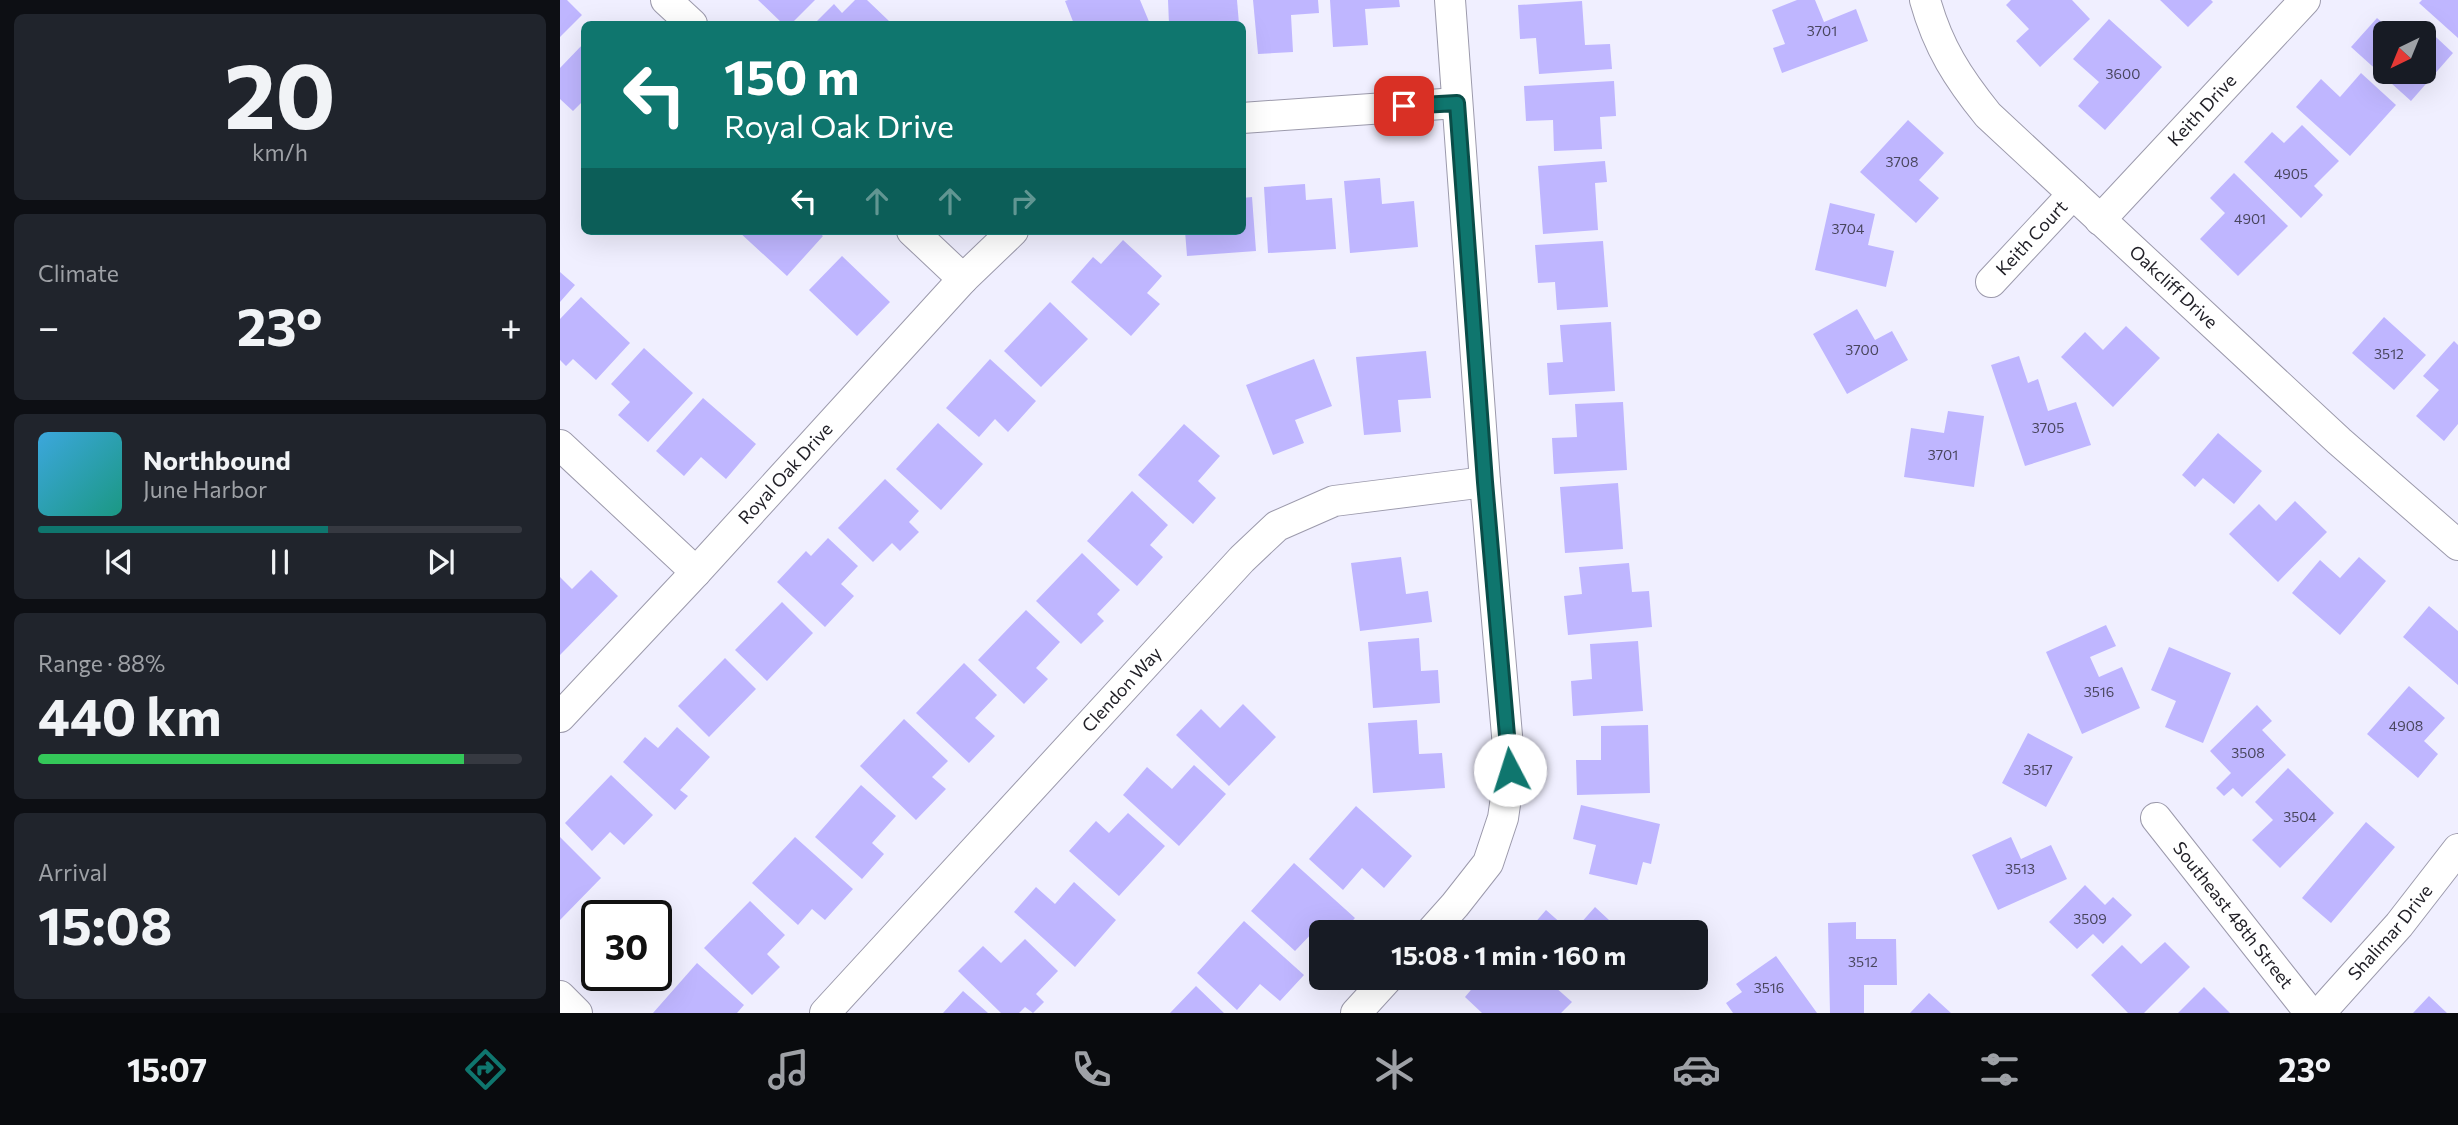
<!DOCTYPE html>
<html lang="en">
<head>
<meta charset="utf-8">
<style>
	body { margin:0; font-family:Commissioner,sans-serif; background:#20242c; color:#f1f3f6; height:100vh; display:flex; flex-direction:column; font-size:26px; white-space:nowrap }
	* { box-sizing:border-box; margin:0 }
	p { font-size:23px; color:#9ea1a6 }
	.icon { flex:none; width:38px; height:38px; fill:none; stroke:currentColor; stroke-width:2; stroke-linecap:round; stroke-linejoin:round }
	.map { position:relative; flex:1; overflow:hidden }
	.sheet { display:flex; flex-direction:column; gap:14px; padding:14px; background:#0d0f14; width:560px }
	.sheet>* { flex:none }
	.guide { position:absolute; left:21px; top:21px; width:665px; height:214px; border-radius:10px; box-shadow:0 7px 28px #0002; background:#0f766e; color:#fff; overflow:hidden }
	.needle { width:46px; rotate:223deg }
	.buttons { position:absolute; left:1813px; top:21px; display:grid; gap:14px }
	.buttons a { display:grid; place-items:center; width:63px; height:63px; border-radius:10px; background:#171b24; box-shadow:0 7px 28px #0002; font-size:35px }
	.speed { position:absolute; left:21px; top:900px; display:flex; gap:14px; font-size:35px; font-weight:700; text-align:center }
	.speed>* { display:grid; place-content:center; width:91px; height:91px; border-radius:50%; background:#171b24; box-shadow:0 7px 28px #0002; line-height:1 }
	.speed .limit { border:4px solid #111; border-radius:10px; background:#fff; color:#111 }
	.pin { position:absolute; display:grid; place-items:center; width:60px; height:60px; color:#fff; margin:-30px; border-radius:14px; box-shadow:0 4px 10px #0006 }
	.me { position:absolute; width:77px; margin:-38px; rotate:355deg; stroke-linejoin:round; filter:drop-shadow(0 0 5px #0008) }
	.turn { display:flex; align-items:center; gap:24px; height:147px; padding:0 28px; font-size:32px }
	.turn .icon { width:91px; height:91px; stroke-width:2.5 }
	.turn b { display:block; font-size:49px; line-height:60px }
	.lanes { display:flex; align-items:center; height:66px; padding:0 28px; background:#0003; justify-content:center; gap:35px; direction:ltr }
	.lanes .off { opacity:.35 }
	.big { font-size:52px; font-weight:700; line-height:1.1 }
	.sheet .card { flex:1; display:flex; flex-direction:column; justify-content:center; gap:10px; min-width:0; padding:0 24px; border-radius:10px; background:#20242c }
	.sheet .dial { align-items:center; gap:0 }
	.dial b { font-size:91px; line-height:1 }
	.song { display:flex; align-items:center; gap:21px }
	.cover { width:84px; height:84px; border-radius:10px; background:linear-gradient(135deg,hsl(200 70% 55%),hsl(170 70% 35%)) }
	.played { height:7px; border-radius:4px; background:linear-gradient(90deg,#0f766e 60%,#363941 60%) }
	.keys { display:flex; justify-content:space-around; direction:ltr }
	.heat { display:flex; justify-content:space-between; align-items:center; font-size:38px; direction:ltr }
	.charge { height:10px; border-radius:5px; background:linear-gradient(90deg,#34c759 88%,#363941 0) }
	.trip { position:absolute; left:749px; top:920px; width:399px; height:70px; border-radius:10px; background:#171b24; box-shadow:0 7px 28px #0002; font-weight:700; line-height:70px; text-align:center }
	.tab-bar { display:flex; height:112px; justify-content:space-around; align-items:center; background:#090b0e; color:#9ea1a6 }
	.tab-bar .icon { width:49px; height:49px }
	.tab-bar .active { color:#0f766e }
	.tab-bar b { font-size:32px; color:#f1f3f6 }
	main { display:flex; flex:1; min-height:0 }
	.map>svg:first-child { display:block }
	.building { fill:#bfb6ff }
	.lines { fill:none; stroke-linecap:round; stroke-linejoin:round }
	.minor-casing { stroke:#9c9aac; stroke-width:32 }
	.minor { stroke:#fff; stroke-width:30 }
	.route-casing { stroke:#0a4d48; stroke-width:18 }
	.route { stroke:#0f766e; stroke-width:12 }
	.labels { text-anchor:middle; stroke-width:6; stroke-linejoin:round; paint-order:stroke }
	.number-label { font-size:14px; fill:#49465e }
	.street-label { font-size:18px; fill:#222128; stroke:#fefefe }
</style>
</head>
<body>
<main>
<section class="sheet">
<div class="card dial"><b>20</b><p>km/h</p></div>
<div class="card"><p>Climate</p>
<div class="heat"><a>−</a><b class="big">23°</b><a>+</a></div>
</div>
<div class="card">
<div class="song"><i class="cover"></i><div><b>Northbound</b><p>June Harbor</p></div></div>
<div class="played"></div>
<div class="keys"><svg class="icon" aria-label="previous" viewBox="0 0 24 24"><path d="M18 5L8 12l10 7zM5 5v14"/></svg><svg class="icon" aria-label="pause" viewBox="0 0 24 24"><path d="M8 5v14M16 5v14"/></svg><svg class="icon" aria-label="next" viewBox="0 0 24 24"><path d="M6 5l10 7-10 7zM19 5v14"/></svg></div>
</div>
<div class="card"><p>Range · 88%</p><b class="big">440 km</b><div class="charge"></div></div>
<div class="card"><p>Arrival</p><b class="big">15:08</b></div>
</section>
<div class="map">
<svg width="1898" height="1013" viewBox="0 0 1898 1013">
	<rect width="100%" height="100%" fill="#f0efff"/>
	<path class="building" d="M0,0H7L22,15L0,37Z
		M198,0H255L231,24H223Z
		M295,0H307L329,21L325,24H254L274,4L282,13Z
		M508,0H580L590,24H514L505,1Z
		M608,0H677L679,24H609Z
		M693,0H758L759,13L731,15L733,52L698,54Z
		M770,0H839L840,7L805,9L808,45L773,47Z
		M1237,0H1255L1264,22L1296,9L1308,41L1222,73L1213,48L1225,44L1212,10Z
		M1451,0H1512L1530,19L1480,67L1456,41L1469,29L1446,5Z
		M1600,0H1651L1653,2L1628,27Z
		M1862,0H1898V38L1859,3Z
		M1022,1L1025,45L1050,44L1052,69L979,74L976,38L960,39L958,5Z
		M1817,18L1834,33H1825V72H1864V33H1851L1861,23L1893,53L1851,101L1791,47Z
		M1549,19L1602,67L1545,130L1518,106L1539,82L1513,59Z
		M24,43V100L13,111L0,99V68Z
		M1801,73L1836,105L1790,156L1736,107L1761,79L1780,97Z
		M1054,81L1056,116L1040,117L1042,149L994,151L993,120L966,121L964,86Z
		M1348,120L1384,153L1359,180L1379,198L1356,223L1300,172Z
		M1742,125L1779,161L1754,186L1763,195L1741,218L1684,162L1712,132L1724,143Z
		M1045,161L1047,182L1035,183L1038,230L983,234L978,166Z
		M1674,173L1728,226L1678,276L1640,239L1665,213L1650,198Z
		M820,178L822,204L854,201L858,247L790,253L784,181Z
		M745,184L746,200L772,198L776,249L708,253L704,187Z
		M692,197L696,251L627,256L625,231H682V198Z
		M1270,203L1315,214L1308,245L1334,251L1326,287L1255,270Z
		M178,231H257L263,236L227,276Z
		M563,240L602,276L587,293L600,304L571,336L511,282L533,257L541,264Z
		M1043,241L1048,307L997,310L995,282L978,283L975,245Z
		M282,256L330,302L297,336L249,290Z
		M0,272L15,285L0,302Z
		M21,297L70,343L36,380L13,359L6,366L0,360V319Z
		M490,302L528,339L481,387L444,351Z
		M1297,309L1315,340L1332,331L1348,360L1287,394L1253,334Z
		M1824,317L1866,355L1834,390L1792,353Z
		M1051,322L1055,391L989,395L987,363L1003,362L1000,325Z
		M1566,326L1600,358L1553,407L1501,357L1525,332L1543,350Z
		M1894,341L1898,345V424L1884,441L1856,416L1879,390L1863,376Z
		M84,348L133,393L88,442L58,415L70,402L51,384Z
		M866,351L871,398L838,400L841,432L804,435L796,357Z
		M1459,356L1468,383L1478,379L1488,411L1516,402L1531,445L1465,466L1431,365Z
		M430,359L476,401L448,432L435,419L419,437L386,408Z
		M754,359L772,406L735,420L744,443L713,455L686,385Z
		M143,398L196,444L166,479L141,457L124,476L96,451Z
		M1063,402L1067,470L994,474L992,438L1017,437L1015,404Z
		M1388,411L1424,416L1414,487L1344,477L1351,428L1384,433Z
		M378,423L423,464L381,510L336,469Z
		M624,424L660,456L638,481L656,498L633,524L578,475Z
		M1658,433L1702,471L1674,504L1643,478L1635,487L1622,475Z
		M325,479L359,511L349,522L359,532L340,551L332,543L313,562L278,528Z
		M1058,483L1063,549L1005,553L1000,487Z
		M572,491L608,525L590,545L603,557L577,586L527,541Z
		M1735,501L1767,532L1718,582L1669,534L1699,504L1716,521Z
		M268,538L298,566L281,584L294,596L265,627L217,582L246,551L251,556Z
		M522,553L560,590L537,614L544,621L521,644L476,601Z
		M841,557L846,594L868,591L872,622L800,631L791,563Z
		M1799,557L1826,581L1780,635L1732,593L1760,560L1780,578Z
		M1069,563L1072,592L1089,591L1092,627L1008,635L1004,596L1022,594L1019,567Z
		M31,570L58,596L0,655V577L12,589Z
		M222,602L253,633L207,681L175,650Z
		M1869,606L1898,631V685L1843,637Z
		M466,610L500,642L476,668L488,679L464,704L418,660Z
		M1546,625L1556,646L1530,657L1539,677L1562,667L1580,708L1522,734L1486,652Z
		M859,638L861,671L878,670L880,703L813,708L808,642Z
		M1078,641L1083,711L1013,716L1011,681L1032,679L1030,644Z
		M1609,647L1671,673L1643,743L1605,727L1616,701L1591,690Z
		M165,658L196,689L149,737L118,706Z
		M404,663L437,695L415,718L435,736L409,763L356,713Z
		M1849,686L1885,718L1864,741L1878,754L1858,778L1807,734Z
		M683,704L716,737L669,786L616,735L641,709L660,728Z
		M1697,705L1712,721L1702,730L1726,755L1682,797L1673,788L1664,796L1656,788L1671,773L1650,751Z
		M344,719L388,761L372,777L386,789L356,820L300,766Z
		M857,720L859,754L882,753L885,788L813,793L808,723Z
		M1088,725L1090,793L1017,795L1016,760H1041V726Z
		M117,727L150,757L120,790L128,796L115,810L63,762L85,737L98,748Z
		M1468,733L1513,757L1486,807L1442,783Z
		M634,765L666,794L619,846L563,795L587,767L612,789Z
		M1728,768L1774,813L1720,868L1692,840L1713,820L1695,802Z
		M51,775L93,815L64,845L50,832L32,851L5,823Z
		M301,785L336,816L312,843L324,854L302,879L255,837Z
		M1021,805L1100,824L1091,864L1083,862L1077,885L1029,874L1036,845L1013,839Z
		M796,806L852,856L824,888L802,868L783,890L749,859Z
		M568,813L605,846L559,896L509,851L536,821L549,833Z
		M1806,822L1835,847L1771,923L1742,898Z
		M0,837L41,878L0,920Z
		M235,837L293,889L265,920L252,909L238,925L192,883Z
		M1451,837L1461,859L1491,845L1507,879L1438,910L1412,855Z
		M734,863L795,918L781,933H760L756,929L735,951L691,911Z
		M514,882L556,920L515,967L454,912L476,887L495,904Z
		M1525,885L1545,905L1553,897L1572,915L1543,944L1533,934L1517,949L1489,922Z
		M190,901L225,935L207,954L220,967L192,995L144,948Z
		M1035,907L1063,933H966L986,910L1012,933Z
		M684,921L744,975L720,1001L700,984L677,1010L637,973Z
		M1296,922V939H1336L1337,985H1304V1013H1270L1268,923Z
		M465,939L498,971L476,994L484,1002L473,1013L465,1007L459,1013H441L398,971L423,946L441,963Z
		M1605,942L1630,967L1584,1013H1568L1531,975L1562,945L1581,964Z
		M1216,956L1257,1013H1173L1166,1003L1182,992L1176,984Z
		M137,963L184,1005L177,1013H93Z
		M921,978H933L943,987L952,978H985L1012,1002L1001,1013H922L905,997Z
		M1008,978H1030L1020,989Z
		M636,986L664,1013H610Z
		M1644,987L1670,1013H1618Z
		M403,991L428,1013H383Z
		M1369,993L1391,1013H1350Z
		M1869,996L1887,1013H1853Z"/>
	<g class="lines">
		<defs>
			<g id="minor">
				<path d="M106,0L132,24"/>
				<path id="s1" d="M1365,0C1378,47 1398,78 1428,115L1779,441L1898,545"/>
				<path d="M682,118L897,103"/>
				<path id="s2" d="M1540,220L1745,0"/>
				<path d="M352,231L403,279"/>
				<path id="s3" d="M1431,282L1513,194"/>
				<path d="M0,445L136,572"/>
				<path id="s4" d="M0,717L136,572L403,279L453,231"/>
				<path id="s5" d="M1596,818L1750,1013"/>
				<path d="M870,933L895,905L928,863L943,818L950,770L925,482L890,0"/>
				<path d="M0,996L17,1013"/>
				<path id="s6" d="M265,1013L682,559L717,526L774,501L925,482"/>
				<path d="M796,1013L828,978"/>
				<path id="s7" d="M1760,1013L1839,925L1898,849"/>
			</g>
		</defs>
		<use href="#minor" class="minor-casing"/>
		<use href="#minor" class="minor"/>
	</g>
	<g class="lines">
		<defs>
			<path id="route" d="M844,106L897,103L925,482L950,770"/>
		</defs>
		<use href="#route" class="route-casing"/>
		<use href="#route" class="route"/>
	</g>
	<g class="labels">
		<g class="number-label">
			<text x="1262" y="36">3701</text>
			<text x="1563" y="79">3600</text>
			<text x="1342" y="167">3708</text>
			<text x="1731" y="179">4905</text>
			<text x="1690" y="224">4901</text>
			<text x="1288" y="234">3704</text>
			<text x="1302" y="355">3700</text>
			<text x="1829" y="359">3512</text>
			<text x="1488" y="433">3705</text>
			<text x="1383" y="460">3701</text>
			<text x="1539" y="697">3516</text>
			<text x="1846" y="731">4908</text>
			<text x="1688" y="758">3508</text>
			<text x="1478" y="775">3517</text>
			<text x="1740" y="822">3504</text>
			<text x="1460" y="874">3513</text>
			<text x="1530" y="924">3509</text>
			<text x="1303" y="967">3512</text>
			<text x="1209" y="993">3516</text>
		</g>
		<g class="street-label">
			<text dy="6" stroke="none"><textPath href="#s2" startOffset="150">Keith Drive</textPath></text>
			<text dy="6" stroke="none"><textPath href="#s3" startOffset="60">Keith Court</textPath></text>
			<text dy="6" stroke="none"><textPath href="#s1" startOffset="385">Oakcliff Drive</textPath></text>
			<text dy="6" stroke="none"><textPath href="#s4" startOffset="332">Royal Oak Drive</textPath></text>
			<text dy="6" stroke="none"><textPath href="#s6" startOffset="439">Clendon Way</textPath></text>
			<text dy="6" stroke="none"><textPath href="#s5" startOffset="124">Southeast 48th Street</textPath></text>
			<text dy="6" stroke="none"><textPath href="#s7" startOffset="107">Shalimar Drive</textPath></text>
		</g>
	</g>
</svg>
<div class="buttons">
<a><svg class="needle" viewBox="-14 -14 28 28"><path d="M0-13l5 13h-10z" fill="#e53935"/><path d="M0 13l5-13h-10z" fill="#9ea1a6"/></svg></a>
</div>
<div class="speed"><div class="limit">30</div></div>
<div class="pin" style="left:844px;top:106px;background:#d93025"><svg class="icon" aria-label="arrive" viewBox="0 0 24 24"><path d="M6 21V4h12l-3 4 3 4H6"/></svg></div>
<svg class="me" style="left:950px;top:770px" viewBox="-20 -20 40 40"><circle r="19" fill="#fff"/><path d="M0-13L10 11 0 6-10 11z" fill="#0f766e"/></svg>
<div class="trip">15:08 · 1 min · 160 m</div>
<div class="guide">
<div class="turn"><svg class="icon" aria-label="left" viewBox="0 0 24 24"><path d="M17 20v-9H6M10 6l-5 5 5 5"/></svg><div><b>150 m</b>Royal Oak Drive</div></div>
<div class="lanes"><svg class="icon" aria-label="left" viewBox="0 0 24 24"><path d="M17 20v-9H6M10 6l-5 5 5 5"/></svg><svg class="icon off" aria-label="ahead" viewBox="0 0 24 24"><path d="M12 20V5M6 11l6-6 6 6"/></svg><svg class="icon off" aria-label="ahead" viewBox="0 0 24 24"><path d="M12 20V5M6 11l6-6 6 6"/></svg><svg class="icon off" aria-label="right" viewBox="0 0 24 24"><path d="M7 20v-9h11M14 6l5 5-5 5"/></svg></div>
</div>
</div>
</main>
<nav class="tab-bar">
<b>15:07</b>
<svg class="icon active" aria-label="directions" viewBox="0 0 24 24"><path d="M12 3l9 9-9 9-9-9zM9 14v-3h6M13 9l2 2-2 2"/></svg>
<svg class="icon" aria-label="music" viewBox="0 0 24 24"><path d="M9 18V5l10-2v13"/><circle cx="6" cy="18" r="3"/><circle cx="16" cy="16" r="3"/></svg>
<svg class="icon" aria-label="phone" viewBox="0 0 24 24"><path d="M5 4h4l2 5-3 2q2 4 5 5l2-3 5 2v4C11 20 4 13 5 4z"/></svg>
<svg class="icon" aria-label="climate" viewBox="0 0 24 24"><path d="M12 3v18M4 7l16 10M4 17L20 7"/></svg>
<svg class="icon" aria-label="car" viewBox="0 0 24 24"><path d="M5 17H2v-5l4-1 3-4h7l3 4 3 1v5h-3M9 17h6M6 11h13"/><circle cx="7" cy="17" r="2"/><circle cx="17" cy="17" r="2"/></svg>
<svg class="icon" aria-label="filters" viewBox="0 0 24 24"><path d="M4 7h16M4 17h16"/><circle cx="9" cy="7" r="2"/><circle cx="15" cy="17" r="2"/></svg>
<b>23°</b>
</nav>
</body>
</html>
